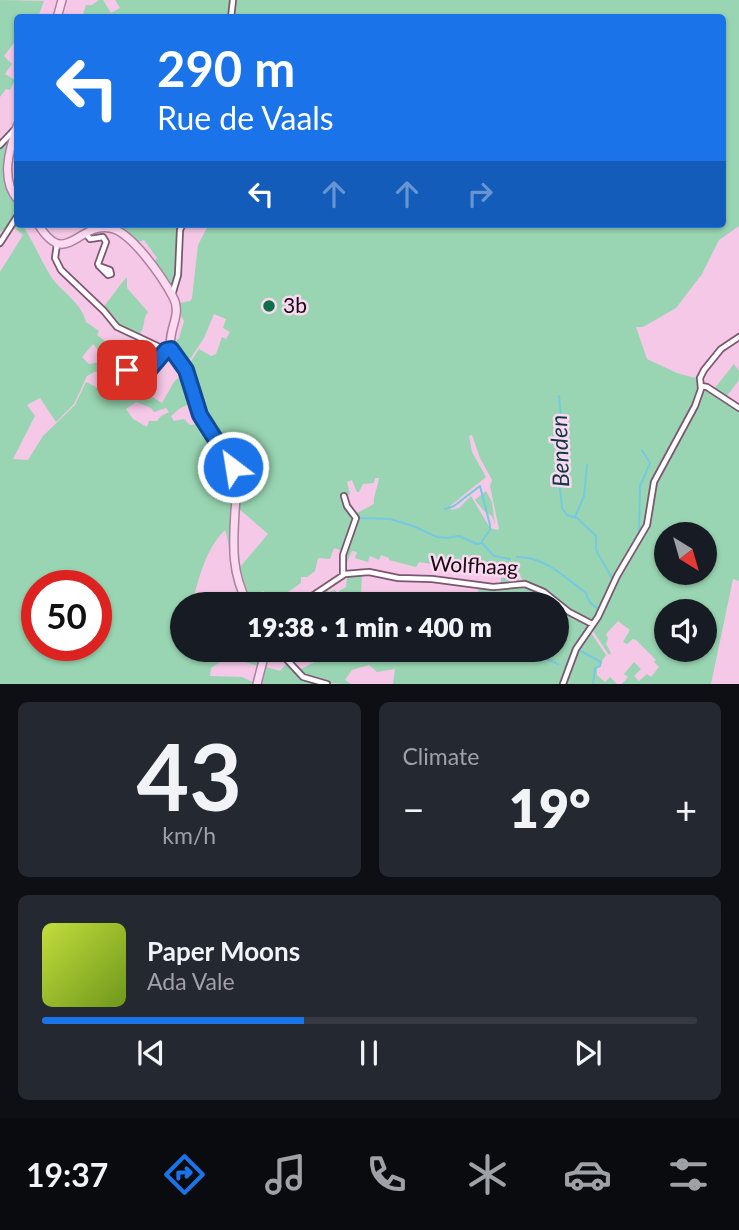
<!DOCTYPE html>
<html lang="en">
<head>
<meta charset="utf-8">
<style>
	body { margin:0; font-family:Lato,sans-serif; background:#242831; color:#f1f3f6; height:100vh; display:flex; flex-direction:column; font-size:26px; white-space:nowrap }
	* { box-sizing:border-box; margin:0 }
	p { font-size:23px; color:#9ea1a6 }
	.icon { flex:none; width:38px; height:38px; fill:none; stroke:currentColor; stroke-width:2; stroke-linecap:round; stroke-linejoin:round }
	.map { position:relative; height:684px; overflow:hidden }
	.sheet { display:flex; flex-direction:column; gap:18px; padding:18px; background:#0d0f14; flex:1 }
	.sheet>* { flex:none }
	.top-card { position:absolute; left:14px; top:14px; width:712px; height:214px; border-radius:7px; box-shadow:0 2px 5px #0004; background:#1a73e8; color:#fff; overflow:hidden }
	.needle { width:46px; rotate:143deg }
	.tools { position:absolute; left:654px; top:522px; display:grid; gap:14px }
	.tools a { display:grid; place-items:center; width:63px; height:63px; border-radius:50%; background:#171b24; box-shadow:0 2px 5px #0004; font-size:35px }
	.speed { position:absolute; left:21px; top:570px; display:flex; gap:14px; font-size:35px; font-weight:700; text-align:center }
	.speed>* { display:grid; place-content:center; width:91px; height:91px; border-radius:50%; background:#171b24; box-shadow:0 2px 5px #0004; line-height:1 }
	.speed .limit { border:10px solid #d22; background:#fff; color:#111 }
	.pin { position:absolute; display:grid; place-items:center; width:60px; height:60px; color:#fff; margin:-30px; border-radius:14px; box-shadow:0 4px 10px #0006 }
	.me { position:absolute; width:77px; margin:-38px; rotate:329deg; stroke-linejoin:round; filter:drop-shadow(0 0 5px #0008) }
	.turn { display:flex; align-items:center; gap:24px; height:147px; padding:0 28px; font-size:32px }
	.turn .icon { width:91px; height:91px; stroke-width:2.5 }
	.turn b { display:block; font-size:49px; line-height:60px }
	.lanes { display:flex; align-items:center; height:66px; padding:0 28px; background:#0003; justify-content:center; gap:35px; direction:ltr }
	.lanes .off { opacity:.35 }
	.big { font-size:52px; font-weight:800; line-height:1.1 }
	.sheet .card { flex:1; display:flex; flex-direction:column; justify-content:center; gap:10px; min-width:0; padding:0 24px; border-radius:10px; background:#242831 }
	.sheet .dial { align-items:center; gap:0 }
	.dial b { font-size:91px; line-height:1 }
	.song { display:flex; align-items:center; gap:21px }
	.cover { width:84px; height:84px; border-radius:10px; background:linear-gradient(135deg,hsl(70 70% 55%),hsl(80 70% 35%)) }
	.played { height:7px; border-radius:4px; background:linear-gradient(90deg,#1a73e8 40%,#363941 40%) }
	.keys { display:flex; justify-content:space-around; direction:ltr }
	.heat { display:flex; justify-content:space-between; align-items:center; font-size:38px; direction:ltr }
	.sheet .tiles { flex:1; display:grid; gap:18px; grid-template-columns:1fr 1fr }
	.card:last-child { grid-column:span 2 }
	.trip { position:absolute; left:170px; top:592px; width:399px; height:70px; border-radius:35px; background:#171b24; box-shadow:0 2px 5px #0004; font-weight:800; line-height:70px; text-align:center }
	.tabs { display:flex; height:112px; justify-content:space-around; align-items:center; background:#090b0e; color:#9ea1a6 }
	.tabs .icon { width:49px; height:49px }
	.tabs .on { color:#1a73e8 }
	.tabs b { font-size:32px; color:#f1f3f6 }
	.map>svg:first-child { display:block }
	.green { fill:#99d5b2; fill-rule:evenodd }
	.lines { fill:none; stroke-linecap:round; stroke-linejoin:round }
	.stream { stroke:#75c9e1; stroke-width:2 }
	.minor-casing { stroke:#7c5671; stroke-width:8 }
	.major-casing { stroke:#ac819f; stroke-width:10 }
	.minor { stroke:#fff; stroke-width:4.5 }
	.major { stroke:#fedaf2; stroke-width:7 }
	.route-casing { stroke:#114b97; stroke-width:18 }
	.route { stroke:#1a73e8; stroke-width:12 }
	.poi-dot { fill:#0d7046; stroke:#fcd9f0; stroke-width:2.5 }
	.labels { text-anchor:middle; stroke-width:5; stroke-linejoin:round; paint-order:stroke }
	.poi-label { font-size:21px; fill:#170913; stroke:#fcd9f0; text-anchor:start }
	.street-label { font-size:21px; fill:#170913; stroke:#fcd9f0 }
	.water-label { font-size:23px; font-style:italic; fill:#113943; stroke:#fcd9f0 }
</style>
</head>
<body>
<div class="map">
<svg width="739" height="684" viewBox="0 0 739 684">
	<rect width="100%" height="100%" fill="#f4c8e6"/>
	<path class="green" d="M0,0L44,1L38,17L18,18L17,45L14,43L4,56L12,64L5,74L15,80L10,90L6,89L0,97Z
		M99,0H103L111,13L120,8L115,0H232L229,15L82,18L86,5H92Z
		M234,0H739V226L719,240L702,274L676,308L643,327H636L647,359L677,373L695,378L707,359V364L699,378L700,390L694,405L654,478L647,524L619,570L594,620L575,613L547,592L523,582L519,572L518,573L519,582L501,585V578L510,577L509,569L457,568L419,562L416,567L389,560V558L381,555L379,560L370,556L368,562L355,558L357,552L352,551L343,571C342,551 359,532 355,514L374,504C373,496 378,487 379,478H375L374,483L363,484L359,492H357L352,480L347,482L350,494L343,496L355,519L343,551L334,548L330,559L318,558L315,571L307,577H301V583L281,597L285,604L273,601L270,596L263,591L258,594L260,596L249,602C236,577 234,554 237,525L240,567L268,534L238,508C240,451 218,453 200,409C194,395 193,381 187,367L199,349L211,356L216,354L222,337L226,339L230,332L223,328L226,319L214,314L204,338L186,365L175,354L172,345L179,338L184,321L180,314L179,303L190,301L192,298L198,245L209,224H723V18L232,17ZM472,435L480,458L492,480L490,486L499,529L497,530L490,528L471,496L459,508L451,510L450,506L486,477L472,452L469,436Z
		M9,137L11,138C0,164 0,182 17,202C17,215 12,226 0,232V148Z
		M17,218L18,224H22C33,241 41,261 52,278C63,293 81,302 86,322L99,331L97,335L125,356V369L94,372L87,376L74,404L56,422L40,398L27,405L35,416L13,459L28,460L43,436L75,405L86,382L106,392L141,390L162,403L174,382L185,371L194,401L179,409L171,416L174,421L184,419L190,425L198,424L200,426L204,425L223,452L233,474L234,513L229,532L243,601C227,581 233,552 225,530C205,550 199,578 192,604H182V649H262L259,666L228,657L211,668L210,676L242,677L253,682L252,684H0V272L23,235L12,226ZM93,344L106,360L104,362L89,364L82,357ZM136,402L151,408L154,412L166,408L169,412L161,416L157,421H149L147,427L133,419L126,409ZM37,586H96V646H37Z
		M115,224H182L177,275L173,290L153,264L157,258L144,240L136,243L115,227Z
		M127,277V288L148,312C142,319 146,326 140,333L157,344L116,324L118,321L104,306C113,296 118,286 127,277Z
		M734,364L739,371V380L726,397L714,389Z
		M135,375V387L106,389V377Z
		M702,388H706L739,409V581L733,579L711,684H622L628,677L624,674L634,662L641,669L634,676L639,681L647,674L651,677L659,667L654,662L656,660L636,640L633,639L627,644L623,642L630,630L618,621L606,634L608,638L606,644L611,653L609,655L591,628L648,527L654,485ZM667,534H705V572H667ZM667,611H705V649H667Z
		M486,491L492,502L495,525L492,516L484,511L475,500Z
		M362,573L361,595L418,598L426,597L425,602L429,603L431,598L442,600V604H310L315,601L317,603L325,598L321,590L327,588L329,592L335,590L337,593L331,595L332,599L338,597L339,600L341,599L339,591L346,587L347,578L351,574Z
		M523,586L543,594L556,604H472L477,598L479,587Z
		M556,604L588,626L575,648L562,684H393L395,669L377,672L369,665L352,670L345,680L351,684C333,684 312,682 299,670L326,656L322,649H556Z
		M589,630L606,655L597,668V675L605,682L610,677L617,684H565L581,643Z
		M280,649H316L291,661Z
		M267,660L266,667L280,671L287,663L305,680L320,684H260Z"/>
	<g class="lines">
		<path class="stream" d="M559,396L561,417L556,440L563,462L559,480L562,508L567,515L577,518L596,536V550L613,580
			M445,509L454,506L480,486L490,525V530L482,541
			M575,517L584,496L587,465
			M358,518L390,519L413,526L437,537L446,538L459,536L477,544L482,543L494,556L510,559
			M639,534L640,486L650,463L642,450
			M517,557C546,557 564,577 586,593C587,600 591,605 599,609
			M577,643L588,626
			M514,649L529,651
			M579,650L601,662L600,666L595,668L593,684
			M535,653L558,664
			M565,667L573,651"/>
		<defs>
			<path id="minor" d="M231,18L233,0
				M0,145L16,128
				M86,234L90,239L103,237L106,242L98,264L99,266L108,275L111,274L110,270L99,266
				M0,243L18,215
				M57,244L55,258L61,270L104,311L117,327L166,350
				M172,295L178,275L180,230L183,224
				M113,371L150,369L166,350
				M701,386L707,387L739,408
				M343,575V555L356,518L347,506L344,496
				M300,604L345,574L369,572L398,578L432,579L493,587L525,584L544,592L569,612L592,624
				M277,649L303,677L327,684
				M563,684L576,649L598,617L617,576L647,525L654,482L695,406L701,389L700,378L704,370L721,349L739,337"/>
			<path id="major" d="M57,18L62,0
				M18,124C9,150 0,180 18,200
				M38,224C66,270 78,222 110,228C131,231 163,278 173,297C183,315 167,330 171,348C172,357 182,362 186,370C194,383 193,401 200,415C211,435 230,451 235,474C238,486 236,499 235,511C233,545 231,573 248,604
				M257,684L266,649"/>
		</defs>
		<use href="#minor" class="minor-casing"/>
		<use href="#major" class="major-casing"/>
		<use href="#minor" class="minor"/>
		<use href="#major" class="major"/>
	</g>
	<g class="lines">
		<defs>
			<path id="route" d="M127,370L150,369L166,350L171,349L186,370L200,415L233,467"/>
		</defs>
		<use href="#route" class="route-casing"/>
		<use href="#route" class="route"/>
	</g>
	<circle class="poi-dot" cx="269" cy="306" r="7"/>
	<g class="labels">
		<g class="poi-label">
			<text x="283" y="313">3b</text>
		</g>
		<g class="street-label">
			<text transform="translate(474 566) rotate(3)" y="7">Wolfhaag</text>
		</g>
		<g class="water-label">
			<text transform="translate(560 451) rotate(-92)" y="8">Benden</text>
		</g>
	</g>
</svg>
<div class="tools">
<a><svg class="needle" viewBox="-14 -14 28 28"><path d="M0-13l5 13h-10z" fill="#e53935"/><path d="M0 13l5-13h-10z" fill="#9ea1a6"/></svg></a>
<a><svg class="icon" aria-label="sound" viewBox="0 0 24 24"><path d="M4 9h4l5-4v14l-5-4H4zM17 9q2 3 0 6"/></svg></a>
</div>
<div class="speed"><div class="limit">50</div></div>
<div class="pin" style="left:127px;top:370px;background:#d93025"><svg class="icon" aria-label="arrive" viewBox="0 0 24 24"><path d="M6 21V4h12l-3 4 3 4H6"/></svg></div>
<svg class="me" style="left:233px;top:467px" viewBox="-20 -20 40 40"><circle r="17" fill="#1a73e8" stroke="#fff" stroke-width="3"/><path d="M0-11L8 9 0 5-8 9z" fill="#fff"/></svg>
<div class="trip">19:38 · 1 min · 400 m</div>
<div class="top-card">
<div class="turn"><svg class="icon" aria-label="left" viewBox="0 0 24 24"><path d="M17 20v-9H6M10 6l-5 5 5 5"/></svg><div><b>290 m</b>Rue de Vaals</div></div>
<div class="lanes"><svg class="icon" aria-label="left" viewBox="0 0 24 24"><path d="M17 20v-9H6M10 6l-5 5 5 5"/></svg><svg class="icon off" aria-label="ahead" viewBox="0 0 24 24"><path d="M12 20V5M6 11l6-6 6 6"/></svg><svg class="icon off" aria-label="ahead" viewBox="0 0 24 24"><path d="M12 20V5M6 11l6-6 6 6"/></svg><svg class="icon off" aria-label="right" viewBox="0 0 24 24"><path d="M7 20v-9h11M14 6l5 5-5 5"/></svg></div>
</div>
</div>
<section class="sheet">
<div class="tiles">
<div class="card dial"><b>43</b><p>km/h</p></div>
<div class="card"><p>Climate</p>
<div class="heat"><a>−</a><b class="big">19°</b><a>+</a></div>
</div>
<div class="card">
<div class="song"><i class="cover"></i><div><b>Paper Moons</b><p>Ada Vale</p></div></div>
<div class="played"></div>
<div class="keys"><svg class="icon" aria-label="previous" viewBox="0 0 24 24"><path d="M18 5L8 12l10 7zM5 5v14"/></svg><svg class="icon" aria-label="pause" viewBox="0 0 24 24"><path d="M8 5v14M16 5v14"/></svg><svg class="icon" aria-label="next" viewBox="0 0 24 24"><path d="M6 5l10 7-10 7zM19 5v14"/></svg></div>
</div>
</div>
</section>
<nav class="tabs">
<b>19:37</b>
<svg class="icon on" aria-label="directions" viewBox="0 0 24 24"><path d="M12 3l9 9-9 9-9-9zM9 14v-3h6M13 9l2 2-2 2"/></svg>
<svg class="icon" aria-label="music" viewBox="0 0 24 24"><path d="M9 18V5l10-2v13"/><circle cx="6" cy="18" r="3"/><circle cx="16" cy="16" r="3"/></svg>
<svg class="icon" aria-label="phone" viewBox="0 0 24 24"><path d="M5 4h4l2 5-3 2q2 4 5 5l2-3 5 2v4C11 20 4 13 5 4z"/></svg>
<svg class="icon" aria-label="climate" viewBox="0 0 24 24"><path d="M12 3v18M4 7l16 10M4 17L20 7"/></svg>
<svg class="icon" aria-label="car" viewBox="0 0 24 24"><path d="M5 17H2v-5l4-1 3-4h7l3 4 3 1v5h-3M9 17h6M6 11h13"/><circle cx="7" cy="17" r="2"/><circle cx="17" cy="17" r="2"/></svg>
<svg class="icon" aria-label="filters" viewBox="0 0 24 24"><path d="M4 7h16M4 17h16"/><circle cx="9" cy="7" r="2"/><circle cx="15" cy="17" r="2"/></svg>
</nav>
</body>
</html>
